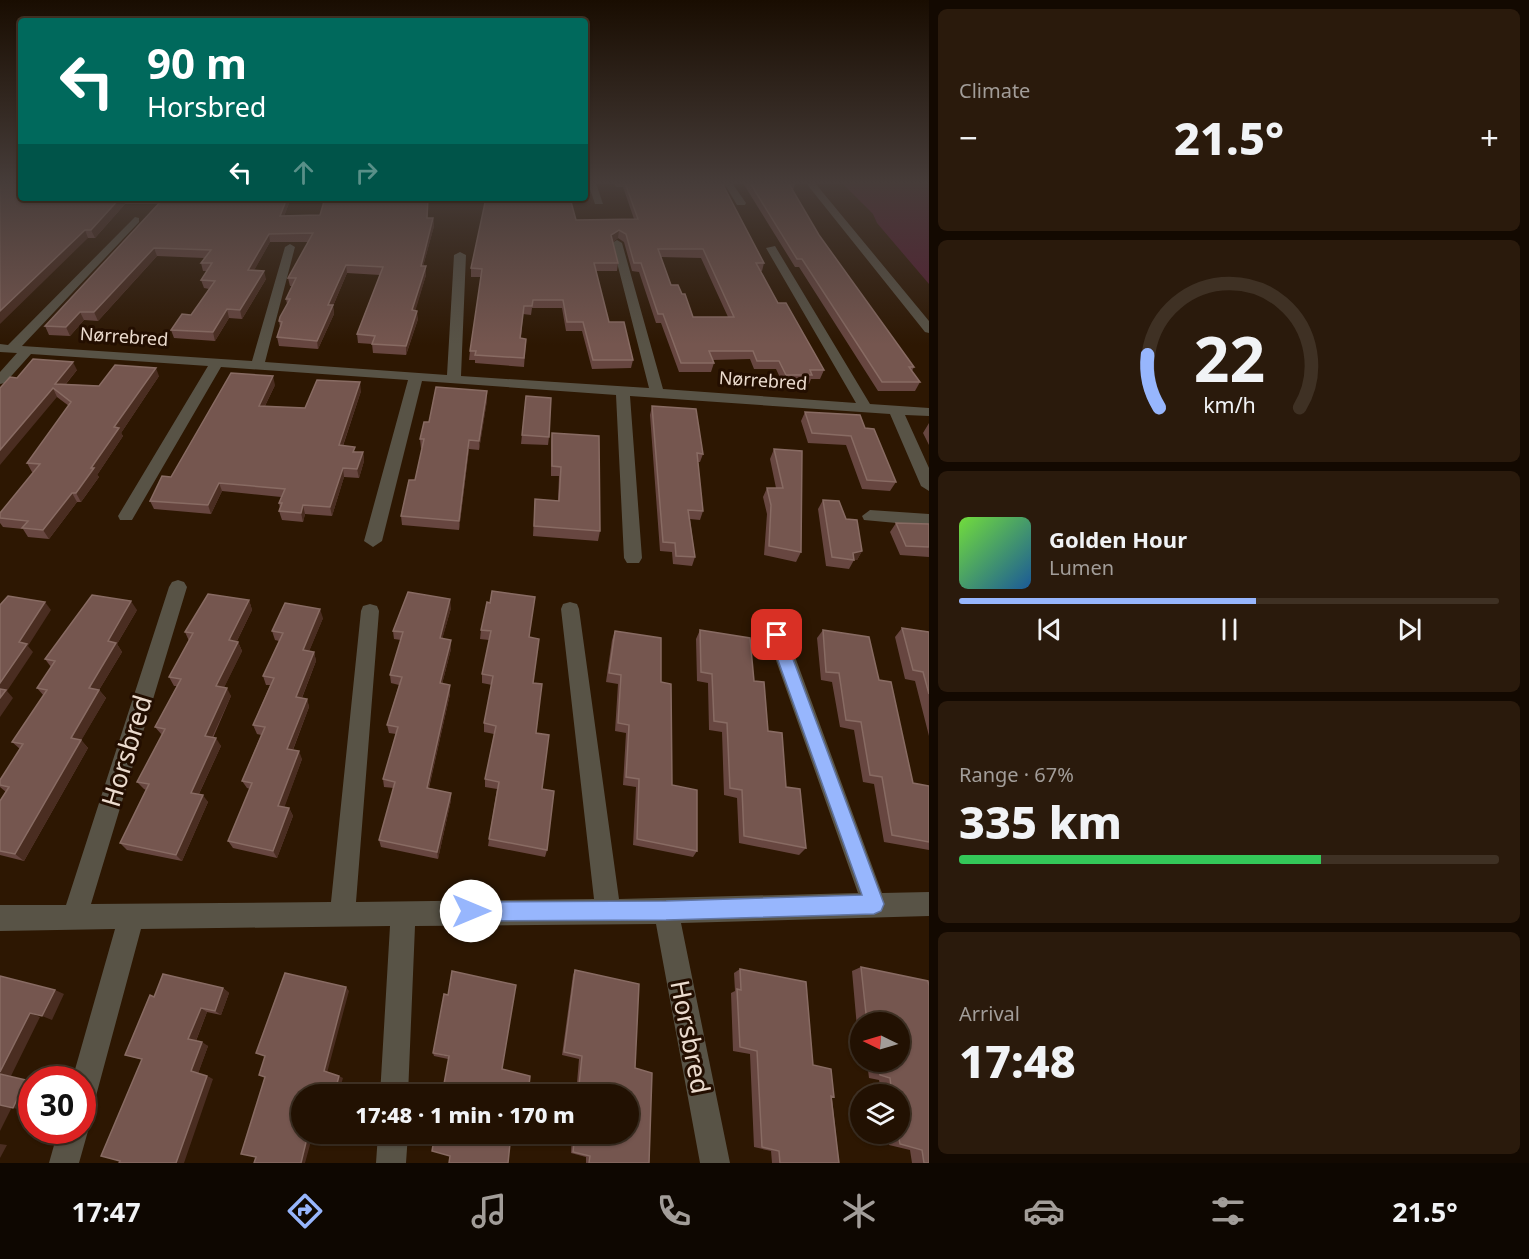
<!DOCTYPE html>
<html lang="en">
<head>
<meta charset="utf-8">
<style>
	body { margin:0; font-family:"Noto Sans",sans-serif; background:#2a1a0c; color:#f1f3f6; height:100vh; display:flex; flex-direction:column; font-size:22px; white-space:nowrap }
	* { box-sizing:border-box; margin:0 }
	p { font-size:20px; color:#a29d99 }
	.icon { flex:none; width:33px; height:33px; fill:none; stroke:currentColor; stroke-width:2; stroke-linecap:round; stroke-linejoin:round }
	.map { position:relative; flex:1; overflow:hidden }
	.drawer { display:flex; flex-direction:column; gap:9px; padding:9px; background:#130901; width:600px }
	.drawer>* { flex:none }
	.banner { position:absolute; left:18px; top:18px; width:570px; height:183px; border-radius:6px; box-shadow:0 2px 4px #0004,0 0 0 2px #3f3124; background:#00695c; color:#fff; overflow:hidden }
	.needle { width:39px; rotate:275deg }
	.fabs { position:absolute; left:850px; top:1012px; display:grid; gap:12px }
	.fabs a { display:grid; place-items:center; width:60px; height:60px; border-radius:50%; background:#221102; box-shadow:0 2px 4px #0004,0 0 0 2px #3f3124; font-size:30px }
	.speed { position:absolute; left:18px; top:1066px; display:flex; gap:12px; font-size:30px; font-weight:700; text-align:center }
	.speed>* { display:grid; place-content:center; width:78px; height:78px; border-radius:50%; background:#221102; box-shadow:0 2px 4px #0004,0 0 0 2px #3f3124; line-height:1 }
	.speed .limit { border:9px solid #d22; background:#fff; color:#111 }
	.pin { position:absolute; display:grid; place-items:center; width:51px; height:51px; color:#fff; margin:-26px; border-radius:12px; box-shadow:0 3px 9px #0006 }
	.me { position:absolute; width:66px; margin:-33px; rotate:90deg; stroke-linejoin:round; filter:drop-shadow(0 0 4px #0008) }
	.turn { display:flex; align-items:center; gap:21px; height:126px; padding:0 30px; font-size:27px }
	.turn .icon { width:78px; height:78px; stroke-width:2.5 }
	.turn b { display:block; font-size:42px; line-height:51px }
	.lanes { display:flex; align-items:center; height:57px; padding:0 30px; background:#0003; justify-content:center; gap:30px; direction:ltr }
	.lanes .off { opacity:.35 }
	.big { font-size:45px; font-weight:800; line-height:1.1 }
	.drawer .widget { flex:1; display:flex; flex-direction:column; justify-content:center; gap:9px; min-width:0; padding:0 21px; border-radius:9px; background:#2a1a0c }
	.drawer .dial { align-items:center; gap:0 }
	.dial svg { height:156px; overflow:visible; fill:none; stroke:#3f3124; stroke-width:7; stroke-linecap:round; text-anchor:middle }
	.dial text { fill:#f1f3f6; stroke:none }
	.song { display:flex; align-items:center; gap:18px }
	.cover { width:72px; height:72px; border-radius:9px; background:linear-gradient(135deg,hsl(100 70% 55%),hsl(210 70% 35%)) }
	.played { height:6px; border-radius:3px; background:linear-gradient(90deg,#97b6fd 55%,#3f3124 55%) }
	.keys { display:flex; justify-content:space-around; direction:ltr }
	.heat { display:flex; justify-content:space-between; align-items:center; font-size:33px; direction:ltr }
	.charge { height:9px; border-radius:4px; background:linear-gradient(90deg,#34c759 67%,#3f3124 0) }
	.trip { position:absolute; left:291px; top:1084px; width:348px; height:60px; border-radius:30px; background:#221102; box-shadow:0 2px 4px #0004,0 0 0 2px #3f3124; font-weight:800; line-height:60px; text-align:center }
	.menu { display:flex; height:96px; justify-content:space-around; align-items:center; background:#0e0701; color:#a29d99 }
	.menu .icon { width:42px; height:42px }
	.menu .on { color:#97b6fd }
	.menu b { font-size:27px; color:#f1f3f6 }
	main { display:flex; flex:1; min-height:0 }
	.map>svg:first-child { display:block }
	.green { fill:#551d32 }
	.lines { fill:none; stroke-linecap:round; stroke-linejoin:round }
	.minor { fill:#585346; fill-rule:evenodd }
	.wall { fill:#674640; fill-rule:evenodd }
	.shaded-wall { fill:#4a2d21 }
	.building { fill:#75564f; stroke:#886b63; stroke-width:1.5; fill-rule:evenodd }
	.route { fill:#97b6fd; stroke:#6276a4; stroke-width:1.5 }
	.labels { text-anchor:middle; stroke-width:6; stroke-linejoin:round; paint-order:stroke }
	.far-street-label { font-size:18px; fill:#ebdbce; stroke:#230e00 }
	.near-street-label { font-size:26px; fill:#ebdbce; stroke:#230e00 }
</style>
</head>
<body>
<main>
<div class="map">
<svg width="929" height="1163" viewBox="0 0 929 1163">
	<rect width="100%" height="100%" fill="#2d1702"/>
	<path class="green" d="M842,183H929V284L877,223L873,214Z"/>
	<g class="lines">
		<path class="minor" d="M588,183H596L603,204H595Z
			M724,183H732L746,203L745,205H737Z
			M806,183H815L929,321V333L925,332Z
			M135,217L139,218V222L22,346L252,361L285,247L290,244L295,247L265,362L447,375L454,255L460,252L466,255L461,376L649,388L612,243L617,240L622,243L663,389L856,403L766,248L775,246L870,404L929,408V416L905,415L929,468V491L921,486L890,414L630,396L642,558L639,563H627L624,558L616,395L422,381L382,541L373,547L364,541L408,380L221,367L132,520H120L118,516L208,366L31,354L5,383L0,384V372L17,353L0,352V344L8,345Z
			M870,510L929,514V526L864,520L862,516Z
			M178,580L184,582L187,587L91,904L331,902L361,611L363,606L370,604L377,606L379,611L356,902L594,899L561,609L563,604L570,602L577,604L579,609L619,899L858,893L767,635L770,629L777,627L784,629L787,635L882,893L929,892V916L681,923L730,1163H700L656,924L415,926L408,1095H380L390,926L141,929L96,1096L92,1106L82,1110V1080H72L115,929L0,931V905H66L169,587L172,582Z
			M82,1120L88,1131L79,1163H49L58,1131H82Z
			M378,1134H408L406,1163H376Z"/>
	</g>
	<path class="wall" d="M614,183H726L725,188L764,263L762,271H761L778,303L824,370L820,379H811L809,384H783L776,369H754L750,359L712,360L714,363L711,372H679L661,323H656L639,272L632,271L624,242L618,238L613,242L618,263L617,271H596L609,322L633,360L631,368L592,369L582,331H566L562,308H532L531,315L523,314L521,338L526,339L524,367L475,363V360H469L470,351L481,277H471V268L576,220L634,219L623,187H616ZM661,257L701,258L728,317H693L682,294L671,285Z
		M743,183H793L795,184L793,190L819,235L914,367L912,371L920,382L915,391H878L799,267H795Z
		M21,198H291L284,216L320,215L325,198H428L427,218H433L434,226L423,266H426V275L415,310L418,319L406,355L373,353L372,344L358,343L357,334L380,275L347,273L333,306L334,314L318,349L279,346L277,337L280,327L279,321L287,304L286,299L292,286H290L288,278L309,242H270L254,270L266,279L242,319L229,318L215,341L174,338L171,330L191,315L209,289L204,288L201,280L207,271H203L201,263L204,258L157,256L98,321L84,320L70,336L49,335L45,326L158,204H125L95,238H88Z
		M77,370L66,384L99,386L159,376L121,433L123,436L97,475L99,477L81,502H77L49,539L28,537L23,529L3,527L0,523V513L34,472H32L27,463L69,406L57,397L17,378Z
		M275,385L265,406L305,408L361,391L343,446L356,452H363L364,461L359,478L344,477L332,516L305,514L303,522L282,520L279,511L280,508L279,503L281,497L222,491L211,514L154,509L150,501L171,477Z
		M487,391V400L479,450L469,449L459,530L402,525L401,516L415,480L422,448H421L420,439L429,422Z
		M526,396L549,437L548,445L521,444Z
		M652,406L703,454L700,462H698L703,511L700,520L690,519L695,557L692,566L673,564L672,552L660,551L650,415Z
		M805,412L865,428L896,482L890,491L862,489L846,445L808,443L801,421Z
		M929,423V445L923,433Z
		M552,433L600,531L598,541L533,536L535,499L558,501L559,476H551V442Z
		M774,449L801,552L796,562L764,555L767,514L763,497L767,488H776L770,459Z
		M823,500L846,519L862,551L857,560H854L849,569L826,566L818,509Z
		M896,523L929,524V557L900,555L890,532Z
		M249,600L252,610L237,641L238,642L242,651L224,687L231,696L213,738L221,746L199,794L208,802L182,861L127,850L120,843L146,790L144,789L137,782L162,735L155,727L177,686H174L169,677L189,641L185,632Z
		M451,608L442,639L451,640V649L442,684L450,694L429,788L451,793V800L438,859L381,847L379,840L394,788L384,787L383,779L396,734L389,733L387,725L399,685L391,683L390,675L401,640L394,639L393,631Z
		M137,610L117,644L122,652L99,690L106,698L81,740L88,748L24,861L0,855V801L6,792L0,787V780L20,749L12,742L44,696L37,688L51,667L45,659Z
		M323,618L309,651L314,652L316,661L302,698L307,699L309,707L293,750L302,759L284,807L289,808L293,816L277,858L233,848L228,841L250,789L247,788L242,781L261,735L257,734L253,725L270,685H266L263,676L279,641L275,640L272,631Z
		M902,628L929,632V736L915,681L905,679L895,637Z
		M481,630L529,637L536,733L547,850L545,857L488,846L497,789L485,787V779L494,734L484,732V723L492,685L482,683V674L489,640L480,639Z
		M700,630L754,681L768,731L806,848L799,855L739,843L737,798L724,795L722,732L709,730L708,683L697,681L696,639Z
		M823,630L879,680L913,783L929,786V850L884,842L874,784L863,782L854,730L840,727L832,682L821,680L817,638Z
		M615,631L661,682L672,785L697,851L693,857L633,845L636,787L623,785L626,733L615,731L618,684L606,682L612,640Z
		M861,967L928,981L929,986V1163H912L910,1150L889,1145L887,1134H900V1095H882L879,1080L869,1078L867,1062H900V1023H861V1051L859,1050L852,971Z
		M740,969L813,1065L834,1097L832,1098L839,1163H772L771,1151L754,1147L750,1054L733,1051L731,993L735,991L734,973Z
		M575,970L635,1068L649,1163H586V1157L571,1153L572,1134H628V1095H576L579,1059L562,1055L573,975Z
		M223,988L229,993L221,1015L207,1012L196,1041L208,1046L198,1073L213,1079L125,1055L154,997Z
		M433,1053L502,1069L448,1059L434,1056Z"/>
	<path class="shaded-wall" d="M120,198H123L125,204L95,238L91,230Z
		M287,198H291L281,224L280,216Z
		M433,218L434,226L421,274V266Z
		M85,230L88,238L0,324V311Z
		M619,230L618,238L610,244L611,235Z
		M269,234L270,242L250,278L248,270Z
		M154,248L157,256L98,321L94,312Z
		M346,265L347,273L333,306L334,314L318,349L317,341L328,305Z
		M426,266V275L413,319L412,310Z
		M264,271L266,279L242,319L240,310Z
		M227,309L229,318L215,341L213,332Z
		M417,311L418,319L406,355V346Z
		M80,312L84,320L70,336L66,327Z
		M73,362L77,370L59,392L55,384Z
		M156,368L159,376L121,433L123,436L97,475L99,477L81,502L76,493L114,427Z
		M273,376L275,385L261,414L259,406Z
		M360,382L361,391L340,454L339,445Z
		M53,388L57,397L0,465V450Z
		M487,391V400L479,450V441Z
		M469,440V449L459,530V521Z
		M363,452L364,461L359,478L357,469Z
		M343,468L344,477L332,516L330,507Z
		M219,483L222,491L211,514L208,505Z
		M72,493L77,502L49,539L43,530Z
		M303,505L305,514L303,522L301,513Z
		M862,551L857,560H854L853,553Z
		M450,599L451,608L440,647V638Z
		M249,600L252,610L233,649L229,640Z
		M131,601L137,610L117,644L122,652L99,690L106,698L78,746L71,738L108,641Z
		M45,602L51,610L28,646L33,652L7,691L13,698L0,717V683L19,642Z
		M320,609L323,618L306,659L303,650Z
		M451,640V649L440,692V683Z
		M238,642L242,651L221,694L216,686Z
		M314,652L316,661L299,705L296,697Z
		M450,685V694L427,795V788Z
		M227,688L231,696L209,744L205,736Z
		M307,699L309,707L290,757L287,749Z
		M216,738L221,746L196,800L191,793Z
		M81,740L88,748L24,861L15,854Z
		M299,751L302,759L282,814L278,806Z
		M451,793V800L438,859L437,852Z
		M203,795L208,802L182,861L176,855Z
		M289,808L293,816L277,858L273,851Z
		M346,987L349,991L327,1073L324,1071Z
		M223,988L229,993L221,1015L215,1011Z
		M55,990L64,994L52,1020L42,1016Z
		M201,1008L207,1012L195,1043L188,1039Z
		M30,1013L40,1017L11,1076L0,1074V1072Z
		M202,1042L208,1046L198,1074L191,1071Z
		M207,1076L213,1079L184,1163H176Z
		M339,1076L343,1078L338,1095H334Z
		M26,1080L32,1081V1094L24,1110L13,1108Z
		M0,1105L12,1107L0,1131Z
		M308,1134H313L305,1163H301Z
		M0,1144L7,1145L0,1158Z"/>
	<path class="building" d="M0,183H21V198H120L91,230H85L0,311Z
		M625,183H723H722L764,263H756L778,303H786L824,370H810L812,375H786L779,361H757L753,351H709L714,363H681L663,314H658L641,263H634L626,234L619,230L611,235L618,263H594L609,322H624L633,360H593L583,322H567L563,300H533L532,306H524L520,338L526,339L524,358L475,355L476,351H470L482,269L471,268L486,198H570L576,220L638,219ZM658,249H703L734,317H693L685,294H682L678,285H671Z
		M750,183H793L795,184H789L819,235L914,367H909L920,382H882L802,259H797Z
		M164,198H287L280,216L320,215L325,198H428L427,218H433L421,266H426L412,310L417,311L406,346L372,344L375,336L357,334L383,267L346,265L328,305H333L317,341L277,337L282,322L279,321L280,317L290,299H286L296,278H288L313,233L269,234L248,270L264,271L240,310L227,309L213,332L171,330L182,314L191,315L215,281L201,280L212,263H201L211,250L154,248L94,312H80L66,327L45,326Z
		M33,359L73,362L55,384L99,386L115,365L156,368L114,427L119,428L91,468H94L76,493H72L43,530L22,528L28,521L0,518V513L40,464L27,463L71,402L53,388L0,450V388L10,377L17,378Z
		M231,373L273,376L259,406L305,408L317,380L360,382L339,445L355,447L353,452H363L357,469L343,468L330,507L303,505L301,513L279,511L282,503H279L285,489L219,483L208,505L150,501L162,476L171,477Z
		M436,387L487,391L479,441L469,440L459,521L401,516L409,480H415L424,439H420L424,422H429Z
		M526,396L551,398L549,437L522,435Z
		M652,406L696,409L703,454L697,453L703,511L688,510L695,557L676,556L675,543L663,542Z
		M805,412L860,415L865,428L874,429L896,482L867,480L851,436L812,433Z
		M552,433L599,436L600,531L534,526L535,499L559,501L561,467L552,466Z
		M774,449L802,451L801,552L769,546L771,505L767,488H783Z
		M823,500L839,501L846,519L857,520L862,551L853,553L854,560L832,557Z
		M896,523L929,524V547L906,546Z
		M492,591L535,597L529,637L539,639L533,683L542,684L536,733L549,735L542,789L554,791L547,850L489,839L499,782L485,779L496,726L484,723L493,676L482,674L491,631L481,630L487,602L490,603Z
		M408,592L450,599L440,638L451,640L440,683L450,685L427,788L451,793L437,852L379,840L395,782L383,779L398,727L387,725L402,677L390,675L403,632L393,631Z
		M208,594L249,600L229,640L238,642L216,686L227,688L205,736L216,738L191,793L203,795L176,855L120,843L149,784L137,782L165,729L155,727L181,679L169,677L193,633L185,632Z
		M92,595L131,601L108,641L116,643L89,688L99,690L71,738L81,740L15,854L0,851V801L9,787L0,785V780L23,744L12,742L47,690L37,688L55,661L45,659Z
		M8,596L45,602L19,642L27,644L0,683V605Z
		M285,603L320,609L303,650L314,652L296,697L307,699L287,749L299,751L278,806L289,808L273,851L228,841L252,783L242,781L265,727L253,725L274,678L263,676L283,633L272,631Z
		M902,628L929,632V694L923,672L913,670Z
		M700,630L750,638L754,681L764,682L768,731L782,733L786,787L800,789L806,848L744,836L742,790L730,788L727,723L714,721L712,674L701,672Z
		M823,630L869,637L879,680L891,682L913,783L929,786V842L892,835L882,777L870,775L861,722L846,720L839,673L826,672Z
		M615,631L661,638V682L671,684L672,785L697,790V851L637,839L639,779L626,777L629,725L618,723L621,675L609,673Z
		M0,689L6,690L0,698Z
		M861,967L928,981L929,986V1163H924L922,1150L900,1144L898,1134H900V1095H892L890,1078L880,1075L877,1062H900V1023H867Z
		M740,969L806,982L813,1065L831,1069L834,1097L831,1096L839,1163H780L779,1151L762,1147L757,1051L740,1047L737,989L741,990Z
		M575,970L639,984L635,1068L652,1073L649,1163H589L590,1156L573,1152L575,1134H628V1095H578L582,1056L564,1052Z
		M452,971L516,985L502,1069L530,1076L528,1095H442L449,1056L433,1053L444,994L448,995Z
		M285,973L346,987L324,1071L339,1076L334,1095H302V1134H308L301,1163H254L256,1157L241,1154L265,1077L259,1075L265,1056L256,1053Z
		M163,974L223,988L215,1011L201,1008L188,1039L202,1042L191,1071L207,1076L176,1163H119L120,1161L101,1156L142,1059L125,1055L150,995L154,997Z
		M0,976L55,990L42,1016L30,1013L0,1072Z
		M0,1074L26,1080L13,1108L0,1105Z
		M435,1134H511L508,1163H449L450,1156L432,1151Z"/>
	<linearGradient id="sky" x2="0" y2="1"><stop stop-color="#190d01"/><stop offset="0.53" stop-color="#463c39"/><stop offset="1" stop-color="#463c39" stop-opacity="0"/></linearGradient>
	<rect width="929" height="345" fill="url(#sky)"/>
	<path class="route" d="M777,629L784,635L884,904L881,911L874,914L666,920L471,921L464,918L462,911L464,905L471,902L666,901L862,895L769,635Z"/>
	<g class="labels">
		<g class="far-street-label">
			<text transform="translate(124 337) rotate(4)" y="6">Nørrebred</text>
			<text transform="translate(763 381) rotate(4)" y="6">Nørrebred</text>
		</g>
		<g class="near-street-label">
			<text transform="translate(127 751) rotate(-73)" y="9">Horsbred</text>
			<text transform="translate(690 1037) rotate(79)" y="9">Horsbred</text>
		</g>
	</g>
</svg>
<div class="fabs">
<a><svg class="needle" viewBox="-14 -14 28 28"><path d="M0-13l5 13h-10z" fill="#e53935"/><path d="M0 13l5-13h-10z" fill="#a29d99"/></svg></a>
<a><svg class="icon" aria-label="layers" viewBox="0 0 24 24"><path d="M12 4l9 5-9 5-9-5zM3 14l9 5 9-5"/></svg></a>
</div>
<div class="speed"><div class="limit">30</div></div>
<div class="pin" style="left:777px;top:635px;background:#d93025"><svg class="icon" aria-label="arrive" viewBox="0 0 24 24"><path d="M6 21V4h12l-3 4 3 4H6"/></svg></div>
<svg class="me" style="left:471px;top:911px" viewBox="-20 -20 40 40"><circle r="19" fill="#fff"/><path d="M0-13L10 11 0 6-10 11z" fill="#97b6fd"/></svg>
<div class="trip">17:48 · 1 min · 170 m</div>
<div class="banner">
<div class="turn"><svg class="icon" aria-label="left" viewBox="0 0 24 24"><path d="M17 20v-9H6M10 6l-5 5 5 5"/></svg><div><b>90 m</b>Horsbred</div></div>
<div class="lanes"><svg class="icon" aria-label="left" viewBox="0 0 24 24"><path d="M17 20v-9H6M10 6l-5 5 5 5"/></svg><svg class="icon off" aria-label="ahead" viewBox="0 0 24 24"><path d="M12 20V5M6 11l6-6 6 6"/></svg><svg class="icon off" aria-label="right" viewBox="0 0 24 24"><path d="M7 20v-9h11M14 6l5 5-5 5"/></svg></div>
</div>
</div>
<section class="drawer">
<div class="widget"><p>Climate</p>
<div class="heat"><a>−</a><b class="big">21.5°</b><a>+</a></div>
</div>
<div class="widget dial"><svg viewBox="0 0 100 80">
<path d="M14 69A42 42 0 1 1 86 69"/>
<path d="M14 69A42 42 0 0 1 8 42" stroke="#97b6fd"/>
<text x="50" y="56" font-size="32" font-weight="700">22</text>
<text x="50" y="72" font-size="11">km/h</text>
</svg></div>
<div class="widget">
<div class="song"><i class="cover"></i><div><b>Golden Hour</b><p>Lumen</p></div></div>
<div class="played"></div>
<div class="keys"><svg class="icon" aria-label="previous" viewBox="0 0 24 24"><path d="M18 5L8 12l10 7zM5 5v14"/></svg><svg class="icon" aria-label="pause" viewBox="0 0 24 24"><path d="M8 5v14M16 5v14"/></svg><svg class="icon" aria-label="next" viewBox="0 0 24 24"><path d="M6 5l10 7-10 7zM19 5v14"/></svg></div>
</div>
<div class="widget"><p>Range · 67%</p><b class="big">335 km</b><div class="charge"></div></div>
<div class="widget"><p>Arrival</p><b class="big">17:48</b></div>
</section>
</main>
<nav class="menu">
<b>17:47</b>
<svg class="icon on" aria-label="directions" viewBox="0 0 24 24"><path d="M12 3l9 9-9 9-9-9zM9 14v-3h6M13 9l2 2-2 2"/></svg>
<svg class="icon" aria-label="music" viewBox="0 0 24 24"><path d="M9 18V5l10-2v13"/><circle cx="6" cy="18" r="3"/><circle cx="16" cy="16" r="3"/></svg>
<svg class="icon" aria-label="phone" viewBox="0 0 24 24"><path d="M5 4h4l2 5-3 2q2 4 5 5l2-3 5 2v4C11 20 4 13 5 4z"/></svg>
<svg class="icon" aria-label="climate" viewBox="0 0 24 24"><path d="M12 3v18M4 7l16 10M4 17L20 7"/></svg>
<svg class="icon" aria-label="car" viewBox="0 0 24 24"><path d="M5 17H2v-5l4-1 3-4h7l3 4 3 1v5h-3M9 17h6M6 11h13"/><circle cx="7" cy="17" r="2"/><circle cx="17" cy="17" r="2"/></svg>
<svg class="icon" aria-label="filters" viewBox="0 0 24 24"><path d="M4 7h16M4 17h16"/><circle cx="9" cy="7" r="2"/><circle cx="15" cy="17" r="2"/></svg>
<b>21.5°</b>
</nav>
</body>
</html>
